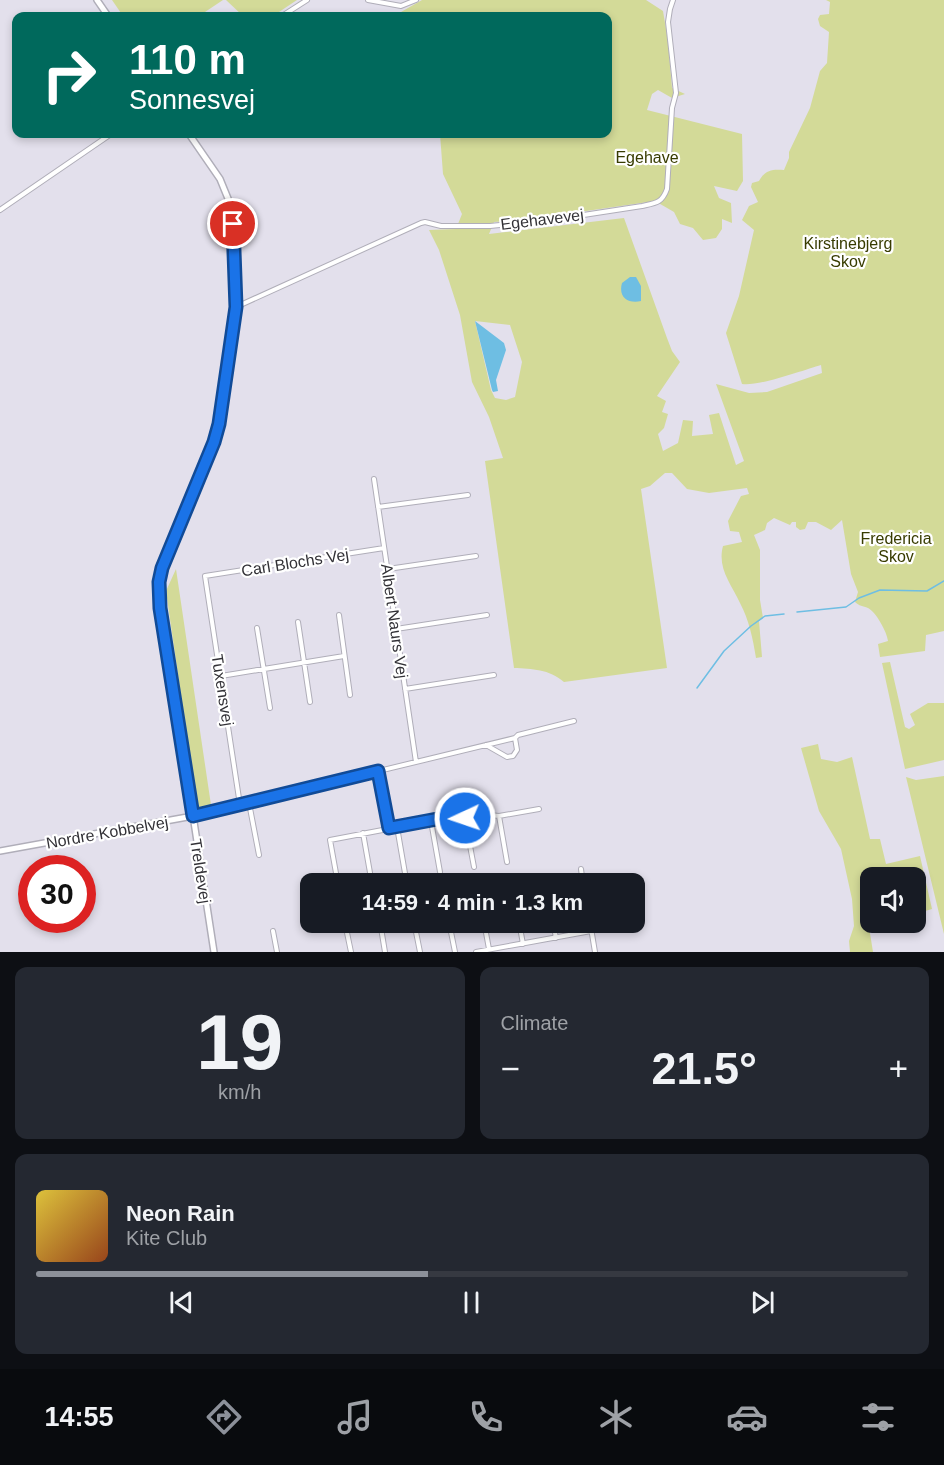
<!DOCTYPE html>
<html lang="en">
<head>
<meta charset="utf-8">
<style>
	body { margin:0; font-family:Arial,sans-serif; background:#242831; color:#f1f3f6; height:100vh; display:flex; flex-direction:column; font-size:22px; white-space:nowrap }
	* { box-sizing:border-box; margin:0 }
	p { font-size:20px; color:#9ea1a6 }
	.icon { flex:none; width:33px; height:33px; fill:none; stroke:currentColor; stroke-width:2; stroke-linecap:round; stroke-linejoin:round }
	.map { position:relative; height:952px; overflow:hidden }
	.sheet { display:flex; flex-direction:column; gap:15px; padding:15px; background:#0d0f14; flex:1 }
	.sheet>* { flex:none }
	.top-card { position:absolute; left:12px; top:12px; width:600px; height:126px; border-radius:12px; box-shadow:0 3px 9px #0003; background:#00695c; color:#fff; overflow:hidden }
	.fabs { position:absolute; left:860px; top:867px; display:grid; gap:12px }
	.fabs a { display:grid; place-items:center; width:66px; height:66px; border-radius:12px; background:#171b24; box-shadow:0 3px 9px #0003; font-size:30px }
	.speed { position:absolute; left:18px; top:855px; display:flex; gap:12px; font-size:30px; font-weight:700; text-align:center }
	.speed>* { display:grid; place-content:center; width:78px; height:78px; border-radius:50%; background:#171b24; box-shadow:0 3px 9px #0003; line-height:1 }
	.speed .limit { border:9px solid #d22; background:#fff; color:#111 }
	.pin { position:absolute; display:grid; place-items:center; width:51px; height:51px; color:#fff; margin:-26px; border:3px solid #fff; border-radius:50%; box-shadow:0 2px 6px #0007 }
	.me { position:absolute; width:66px; margin:-33px; rotate:267deg; stroke-linejoin:round; filter:drop-shadow(0 0 4px #0008) }
	.turn { display:flex; align-items:center; gap:21px; height:126px; padding:0 18px; font-size:27px }
	.turn .icon { width:78px; height:78px; stroke-width:2.5 }
	.turn b { display:block; font-size:42px; line-height:51px }
	.big { font-size:45px; font-weight:700; line-height:1.1 }
	.sheet .widget { flex:1; display:flex; flex-direction:column; justify-content:center; gap:9px; min-width:0; padding:0 21px; border-radius:12px; background:#242831 }
	.sheet .dial { align-items:center; gap:0 }
	.dial b { font-size:78px; line-height:1 }
	.song { display:flex; align-items:center; gap:18px }
	.cover { width:72px; height:72px; border-radius:9px; background:linear-gradient(135deg,hsl(50 70% 55%),hsl(20 70% 35%)) }
	.played { height:6px; border-radius:3px; background:linear-gradient(90deg,#8c9099 45%,#363941 45%) }
	.keys { display:flex; justify-content:space-around; direction:ltr }
	.heat { display:flex; justify-content:space-between; align-items:center; font-size:33px; direction:ltr }
	.sheet .tiles { flex:1; display:grid; gap:15px; grid-template-columns:1fr 1fr }
	.widget:last-child { grid-column:span 2 }
	.trip { position:absolute; left:300px; top:873px; width:345px; height:60px; border-radius:12px; background:#171b24; box-shadow:0 3px 9px #0003; font-weight:700; line-height:60px; text-align:center }
	.menu { display:flex; height:96px; justify-content:space-around; align-items:center; background:#090b0e; color:#9ea1a6 }
	.menu .icon { width:42px; height:42px }
	.menu .on { color:#8c9099 }
	.menu b { font-size:27px; color:#f1f3f6 }
	.map>svg:first-child { display:block }
	.green { fill:#d3da98; fill-rule:evenodd }
	.water { fill:#6ebee3 }
	.lines { fill:none; stroke-linecap:round; stroke-linejoin:round }
	.stream { stroke:#6ebee3; stroke-width:1.5 }
	.street-casing { stroke:#b0aeb9; stroke-width:6 }
	.secondary-casing { stroke:#b0aeb9; stroke-width:8 }
	.street { stroke:#fff; stroke-width:4 }
	.secondary { stroke:#fff; stroke-width:5 }
	.route-casing { stroke:#114b97; stroke-width:15 }
	.route { stroke:#1a73e8; stroke-width:10 }
	.labels { text-anchor:middle; stroke-width:4.5; stroke-linejoin:round; paint-order:stroke }
	.park-label { font-size:16px; fill:#383c01; stroke:#fff }
	.street-label { font-size:16px; fill:#323136; stroke:#fff }
</style>
</head>
<body>
<div class="map">
<svg width="944" height="952" viewBox="0 0 944 952">
	<rect width="100%" height="100%" fill="#e3e0ec"/>
	<path class="green" d="M112,0H223L199,16H123Z
		M226,0H297L273,16H243Z
		M422,0H646L663,11L668,41L672,88L685,94L672,98L658,90L652,94L647,110L742,134L743,181L737,191L714,186L719,198L731,203L732,223L722,219V229L716,238L703,240L693,228L680,224L674,212L655,201L531,219L494,222L489,234L624,218L667,338L672,351L680,362L657,396L666,401L662,412L668,414L664,428L658,434L663,451L678,443L683,420L693,421L692,436L713,434L709,415L719,413L736,465L744,461L716,384L749,393L767,392L822,373L821,365C804,370 757,387 742,384L726,333L739,296L754,230L742,220L749,206L758,202L751,187L752,183L759,181C765,170 772,169 784,170L789,158V152L810,108L820,71L827,63L829,32L820,26L818,19L820,15L829,14L830,2L826,0H944V631L926,635L925,651L880,657L878,644L888,641C887,632 876,612 868,608C863,606 859,606 855,602L858,592L851,574L842,520L831,530L816,522H808L805,529L800,530L796,527V522H792L790,525L774,518L767,523L765,530L754,535L760,550V600L763,618L759,621L762,657L756,658C753,639 749,620 740,603C731,584 717,568 723,546L742,542L739,532L730,531L728,521L741,496L749,494L747,488L709,493L687,489L672,473H665L650,486L641,489L667,668L564,682C549,669 532,669 514,668L485,461L503,458L489,417L472,382L460,315L439,250L429,230L456,229L462,214L443,174L440,134H608V16H403L401,12ZM475,321L510,325L522,362L515,397L506,400L495,398L491,390Z
		M176,569L211,805L197,808L166,591Z
		M890,662L905,727L909,729L915,725L910,714L928,703H944V760L905,769L882,663Z
		M818,744L821,759L837,762L852,757L870,839H880L886,864L920,856L932,909L915,914V878H870V922L891,923L869,927L873,952H850L849,941L854,926L852,899L841,849L819,811L801,748Z
		M944,776V934L906,777L916,780Z"/>
	<path class="water" d="M630,277H636L641,286V301C628,304 618,297 622,283Z
		M475,321L504,343L506,350L496,380L498,391L493,392L492,390Z"/>
	<g class="lines">
		<path class="stream" d="M797,612L846,607L859,598L880,590L927,591L944,581
			M697,688L724,651L751,626L765,616L784,614"/>
		<defs>
			<path id="street" d="M368,0L401,6L416,0
				M282,16L307,0
				M0,210L111,134
				M236,307L421,223L425,222L441,226H490L551,220L642,206C656,203 662,203 667,189L672,108L676,93L668,22L670,9L673,0
				M374,479L416,762
				M378,507L468,495
				M388,569L476,556
				M339,615L350,695
				M298,622L310,702
				M257,628L270,708
				M396,629L487,615
				M221,676L344,656
				M405,689L494,675
				M515,738L518,735L574,721
				M378,771L389,828
				M249,803L259,855
				M240,805L205,576L384,548
				M464,814L474,867
				M193,816L515,738L517,750L513,756L507,757L486,745
				M499,816L539,809
				M431,821L440,872
				M397,827L406,879
				M363,833L372,884
				M581,869L583,884
				M338,884L330,840L472,813L499,816L507,862
				M380,922L385,952
				M414,922L420,952
				M449,922L455,952
				M484,922L489,949
				M519,922L523,944
				M553,922L556,938
				M590,922L595,952
				M345,923L351,952
				M273,931L277,952
				M476,952L591,931"/>
			<path id="secondary" d="M97,0L108,16
				M189,134L220,179L229,201L233,224L236,307L222,409L214,442L162,569L159,594L214,952
				M0,851L193,816"/>
		</defs>
		<use href="#street" class="street-casing"/>
		<use href="#secondary" class="secondary-casing"/>
		<use href="#street" class="street"/>
		<use href="#secondary" class="secondary"/>
	</g>
	<g class="lines">
		<defs>
			<path id="route" d="M233,224L236,307L219,424L214,442L162,568L159,582L160,608L193,816L378,771L389,828L464,814L465,818"/>
		</defs>
		<use href="#route" class="route-casing"/>
		<use href="#route" class="route"/>
	</g>
	<g class="labels">
		<g class="park-label">
			<text x="647" y="163">Egehave</text>
			<text x="848" y="249">Kirstinebjerg<tspan x="848" dy="18">Skov</tspan></text>
			<text x="896" y="544">Fredericia<tspan x="896" dy="18">Skov</tspan></text>
		</g>
		<g class="street-label">
			<text transform="translate(542 219) rotate(-7)" y="6">Egehavevej</text>
			<text transform="translate(295 562) rotate(-9)" y="6">Carl Blochs Vej</text>
			<text transform="translate(395 621) rotate(82)" y="6">Albert Naurs Vej</text>
			<text transform="translate(223 690) rotate(81)" y="6">Tuxensvej</text>
			<text transform="translate(107 832) rotate(-10)" y="6">Nordre Kobbelvej</text>
			<text transform="translate(201 871) rotate(81)" y="6">Treldevej</text>
		</g>
	</g>
</svg>
<div class="fabs">
<a><svg class="icon" aria-label="sound" viewBox="0 0 24 24"><path d="M4 9h4l5-4v14l-5-4H4zM17 9q2 3 0 6"/></svg></a>
</div>
<div class="speed"><div class="limit">30</div></div>
<div class="pin" style="left:233px;top:224px;background:#d93025"><svg class="icon" aria-label="arrive" viewBox="0 0 24 24"><path d="M6 21V4h12l-3 4 3 4H6"/></svg></div>
<svg class="me" style="left:465px;top:818px" viewBox="-20 -20 40 40"><circle r="17" fill="#1a73e8" stroke="#fff" stroke-width="3"/><path d="M0-11L8 9 0 5-8 9z" fill="#fff"/></svg>
<div class="trip">14:59 · 4 min · 1.3 km</div>
<div class="top-card">
<div class="turn"><svg class="icon" aria-label="right" viewBox="0 0 24 24"><path d="M7 20v-9h11M14 6l5 5-5 5"/></svg><div><b>110 m</b>Sonnesvej</div></div>
</div>
</div>
<section class="sheet">
<div class="tiles">
<div class="widget dial"><b>19</b><p>km/h</p></div>
<div class="widget"><p>Climate</p>
<div class="heat"><a>−</a><b class="big">21.5°</b><a>+</a></div>
</div>
<div class="widget">
<div class="song"><i class="cover"></i><div><b>Neon Rain</b><p>Kite Club</p></div></div>
<div class="played"></div>
<div class="keys"><svg class="icon" aria-label="previous" viewBox="0 0 24 24"><path d="M18 5L8 12l10 7zM5 5v14"/></svg><svg class="icon" aria-label="pause" viewBox="0 0 24 24"><path d="M8 5v14M16 5v14"/></svg><svg class="icon" aria-label="next" viewBox="0 0 24 24"><path d="M6 5l10 7-10 7zM19 5v14"/></svg></div>
</div>
</div>
</section>
<nav class="menu">
<b>14:55</b>
<svg class="icon on" aria-label="directions" viewBox="0 0 24 24"><path d="M12 3l9 9-9 9-9-9zM9 14v-3h6M13 9l2 2-2 2"/></svg>
<svg class="icon" aria-label="music" viewBox="0 0 24 24"><path d="M9 18V5l10-2v13"/><circle cx="6" cy="18" r="3"/><circle cx="16" cy="16" r="3"/></svg>
<svg class="icon" aria-label="phone" viewBox="0 0 24 24"><path d="M5 4h4l2 5-3 2q2 4 5 5l2-3 5 2v4C11 20 4 13 5 4z"/></svg>
<svg class="icon" aria-label="climate" viewBox="0 0 24 24"><path d="M12 3v18M4 7l16 10M4 17L20 7"/></svg>
<svg class="icon" aria-label="car" viewBox="0 0 24 24"><path d="M5 17H2v-5l4-1 3-4h7l3 4 3 1v5h-3M9 17h6M6 11h13"/><circle cx="7" cy="17" r="2"/><circle cx="17" cy="17" r="2"/></svg>
<svg class="icon" aria-label="filters" viewBox="0 0 24 24"><path d="M4 7h16M4 17h16"/><circle cx="9" cy="7" r="2"/><circle cx="15" cy="17" r="2"/></svg>
</nav>
</body>
</html>
